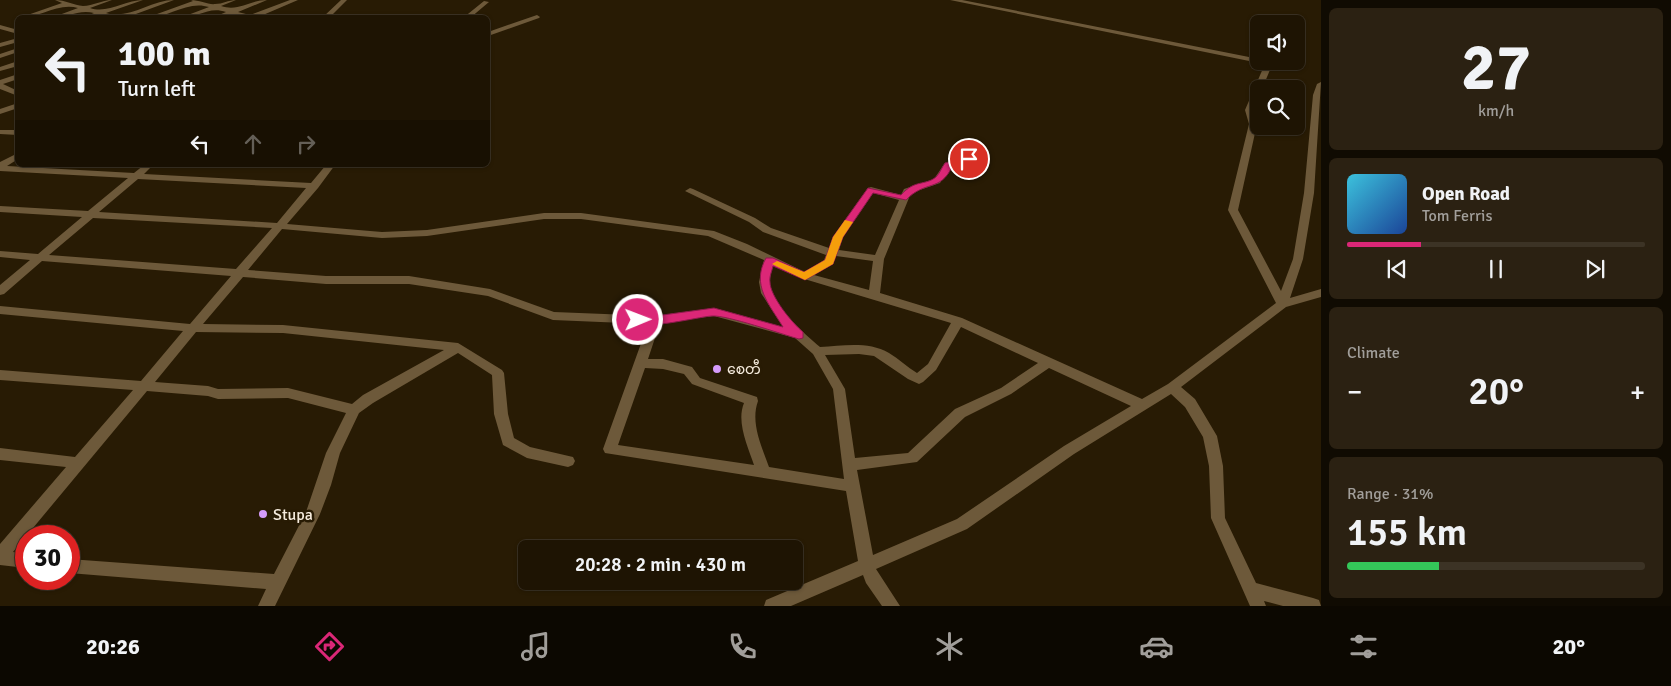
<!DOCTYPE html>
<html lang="en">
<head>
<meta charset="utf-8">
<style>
	body { margin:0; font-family:Signika,"Noto Sans Myanmar",sans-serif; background:#2b2112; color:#f1f3f6; height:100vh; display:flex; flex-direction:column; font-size:19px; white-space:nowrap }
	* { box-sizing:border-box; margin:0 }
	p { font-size:16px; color:#a19e9a }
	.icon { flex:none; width:28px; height:28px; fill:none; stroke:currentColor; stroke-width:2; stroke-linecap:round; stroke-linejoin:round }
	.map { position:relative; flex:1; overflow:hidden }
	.side { display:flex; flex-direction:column; gap:8px; padding:8px; background:#100b02; width:350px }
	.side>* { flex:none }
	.guide { position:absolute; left:15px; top:15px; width:475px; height:152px; border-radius:8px; box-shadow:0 1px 4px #0004,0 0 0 1px #3c3325; background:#1e1403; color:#f1f3f6; overflow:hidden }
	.fabs { position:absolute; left:1250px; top:15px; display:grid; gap:10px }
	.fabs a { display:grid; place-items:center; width:55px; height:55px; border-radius:8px; background:#1e1403; box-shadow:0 1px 4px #0004,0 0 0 1px #3c3325; font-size:25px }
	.speed { position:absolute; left:15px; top:525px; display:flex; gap:10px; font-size:25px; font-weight:700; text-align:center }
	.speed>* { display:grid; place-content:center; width:65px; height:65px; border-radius:50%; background:#1e1403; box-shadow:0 1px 4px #0004,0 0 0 1px #3c3325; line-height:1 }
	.speed .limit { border:8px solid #d22; background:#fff; color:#111 }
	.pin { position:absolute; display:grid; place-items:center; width:42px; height:42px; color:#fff; margin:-21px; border:2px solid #fff; border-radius:50%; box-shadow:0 1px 5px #0007 }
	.me { position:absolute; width:55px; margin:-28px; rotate:89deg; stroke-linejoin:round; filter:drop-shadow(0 0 4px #0008) }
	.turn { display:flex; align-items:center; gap:18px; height:105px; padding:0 20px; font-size:22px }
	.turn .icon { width:65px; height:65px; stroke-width:2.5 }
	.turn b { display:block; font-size:35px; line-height:42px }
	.lanes { display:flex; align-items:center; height:48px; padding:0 20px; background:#0003; justify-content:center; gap:25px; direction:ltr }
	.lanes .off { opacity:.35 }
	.big { font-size:38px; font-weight:600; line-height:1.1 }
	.side .tile { flex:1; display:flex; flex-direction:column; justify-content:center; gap:8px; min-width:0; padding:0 18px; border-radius:8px; background:#2b2112 }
	.side .dial { align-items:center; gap:0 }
	.dial b { font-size:65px; line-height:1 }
	.song { display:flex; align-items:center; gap:15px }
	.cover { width:60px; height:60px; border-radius:8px; background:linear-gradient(135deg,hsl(190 70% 55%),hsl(220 70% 35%)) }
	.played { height:5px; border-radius:2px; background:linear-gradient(90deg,#db2777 25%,#3c3325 25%) }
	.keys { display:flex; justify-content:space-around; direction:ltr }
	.heat { display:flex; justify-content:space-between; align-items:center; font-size:28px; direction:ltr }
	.charge { height:8px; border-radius:4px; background:linear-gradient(90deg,#34c759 31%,#3c3325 0) }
	.trip { position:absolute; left:518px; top:540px; width:285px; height:50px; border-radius:8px; background:#1e1403; box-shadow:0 1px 4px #0004,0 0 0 1px #3c3325; font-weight:600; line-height:50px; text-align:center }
	.dock { display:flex; height:80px; justify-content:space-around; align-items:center; background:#0c0801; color:#a19e9a }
	.dock .icon { width:35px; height:35px }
	.dock .active { color:#db2777 }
	.dock b { font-size:22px; color:#f1f3f6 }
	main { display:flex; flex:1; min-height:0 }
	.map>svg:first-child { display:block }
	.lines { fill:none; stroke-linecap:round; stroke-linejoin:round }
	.street { fill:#6d593a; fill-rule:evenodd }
	.route { fill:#db2777; stroke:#8e194d }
	.slow { fill:#f59e0b }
	.poi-dot { fill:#d59bfb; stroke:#281b04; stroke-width:2 }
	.labels { text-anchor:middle; stroke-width:5; stroke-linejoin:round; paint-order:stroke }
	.poi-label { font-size:14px; fill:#f6ecde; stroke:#281b04; text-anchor:start }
	.near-poi-label { font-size:16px; fill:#f6ecde; stroke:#281b04; text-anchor:start }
</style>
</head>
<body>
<main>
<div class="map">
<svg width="1321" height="606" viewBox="0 0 1321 606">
	<rect width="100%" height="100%" fill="#281b04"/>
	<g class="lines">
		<path class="street" d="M55,0C65,0 74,5 83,6C93,6 102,0 112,0L90,8C108,14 125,0 143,0L106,13C129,20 151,0 174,0L125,18H108L100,15L93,18H82L94,13C79,9 66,18 51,18L78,8C59,2 39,18 19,18L62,3Z
			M191,0C199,0 209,5 215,4C223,4 228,0 236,0L221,6C239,12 249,0 267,0L238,12L250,15L290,0H298L256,18H244L232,14L222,18H212L226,12C208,6 199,18 180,18L209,7C188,0 168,18 146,18L193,1Z
			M341,0H347L329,18H322Z
			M950,0H962L1259,59V61C1264,61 1268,61 1272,65L1262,89H1259V96L1253,110L1257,124L1238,210L1281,291L1293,259L1304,193L1313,95L1317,84L1321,82L1314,193L1303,259L1290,298L1321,289V297L1286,307L1181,387L1195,399L1217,436L1223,466L1225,518L1256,583L1313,598L1319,600L1321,606H1283L1264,601L1266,606H1250L1211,518L1209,466L1203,437L1185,407L1171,394L1074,454L967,529L876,569L900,606H882L866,583L863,575L791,606H764L766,600L858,561L846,491L605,453L603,449L648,324L553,320L488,296L409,284H326L243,277L203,324L283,325L458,343L502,370L504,373L508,414L514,438L530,447L573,457L575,461L573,465L568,467L527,458L503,445L494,414L492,375L458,353L373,403L359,413L340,453L331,485L320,514L275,606H258L266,589L69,573V559L274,574L306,512L326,453L346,413L288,398L218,399L208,396L147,391L13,552L26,554V568L0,565V544L66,467L0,460V448L75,457L133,390L0,380V370L141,381L183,331L0,314V306L190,324L231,276L42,261L4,294L0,295V285L30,260L0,257V251L38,254L82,217L0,212V206L88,211L128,178L0,171V162L18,153V159L7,166L134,173L144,165H153L144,174L311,183L326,165H335L318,188L287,224L382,232L427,230L544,213H581L714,231L747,244L805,272L824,260L826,255L763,232L749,222L685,191L690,188L693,189L755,218L771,228L829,248L833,237L868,188L871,187L901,195L904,189L934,179L945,163L969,156L973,159L972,161L951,167L940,183L911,193L884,259L880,293L962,318L1142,399L1168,384L1276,303L1228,210L1249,124L1245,110L1264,66L1259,63ZM138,179L306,188L277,223L99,212ZM873,193L899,200L875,255L839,250L843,237ZM93,218L272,228L236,269L49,255ZM544,219H581L708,236L764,260L759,282L761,293L783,327L714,308L655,316L554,312L490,289L409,276H326L248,270L282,229L382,238L427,236ZM836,256L873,261L869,290L814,275L833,264ZM773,265L801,278L951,323L928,364L917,373C907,367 899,359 889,353C868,341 843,346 820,347C805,334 768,302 770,281C770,275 772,270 773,265ZM714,316L795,338L813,354L833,389L844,479L769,467C762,447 750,423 758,401L757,397L700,378L692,367L663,359H648L660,323ZM961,327L1038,363L1001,388L955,409L908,453L855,458L845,389L825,355L859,354L874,356L908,379L919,384L923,382L936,370ZM196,332L283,333L444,350L363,395L352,404L288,388L218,389L208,386L155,382ZM645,368L663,369L684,374L692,384L744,403C736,422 748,447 754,465L618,445ZM1049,368L1131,406L1064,446L957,519L873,555L857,470L917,462L965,417L1011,394Z
			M484,1L489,2L470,18H463Z
			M537,15L540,17L539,18L488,36V32Z
			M0,25L18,30V34L0,29Z
			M18,38V42L0,47V43Z
			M18,48V52L0,58V54Z
			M18,61V66L0,71V67Z
			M18,74V79L3,84L18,91V96L0,89V80Z
			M18,103V108L0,114V109Z
			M0,130H18V135L0,134Z"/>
	</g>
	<path class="route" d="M969,156L974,159L972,160L952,167C940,192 925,180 906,200L873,193L843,237L833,264L805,280L773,266C772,271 769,277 770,282C770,296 792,323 803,332V338L799,339C781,334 727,315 712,316C696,317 642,332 632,320L638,316H655L714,308L783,327C769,304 751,285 766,258H773L804,272L825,260L833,237L868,188L901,195C915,179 925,186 936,177C940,173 942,167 945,163Z"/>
	<path class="slow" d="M845,220L853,222L843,237L833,264L805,280L772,264L777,261L804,272L825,260L833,237Z"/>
	<g class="poi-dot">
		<circle cx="717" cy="369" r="5"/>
		<circle cx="263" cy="514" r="5"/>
	</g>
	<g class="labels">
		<g class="poi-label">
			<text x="727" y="374">စေတီ</text>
		</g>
		<g class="near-poi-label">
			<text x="273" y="520">Stupa</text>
		</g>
	</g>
</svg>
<div class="fabs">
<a><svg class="icon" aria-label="sound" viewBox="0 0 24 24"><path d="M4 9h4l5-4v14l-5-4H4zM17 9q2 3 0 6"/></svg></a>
<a><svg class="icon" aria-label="search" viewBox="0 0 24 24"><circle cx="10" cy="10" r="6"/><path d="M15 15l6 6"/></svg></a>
</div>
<div class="speed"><div class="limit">30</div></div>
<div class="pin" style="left:969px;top:159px;background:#d93025"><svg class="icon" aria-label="arrive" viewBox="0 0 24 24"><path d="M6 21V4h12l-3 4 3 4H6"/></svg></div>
<svg class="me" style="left:638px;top:320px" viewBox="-20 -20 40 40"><circle r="17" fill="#db2777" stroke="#fff" stroke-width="3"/><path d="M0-11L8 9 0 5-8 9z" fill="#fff"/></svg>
<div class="trip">20:28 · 2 min · 430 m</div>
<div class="guide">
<div class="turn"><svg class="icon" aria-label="left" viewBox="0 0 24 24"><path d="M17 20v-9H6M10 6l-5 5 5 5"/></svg><div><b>100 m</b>Turn left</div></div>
<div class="lanes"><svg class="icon" aria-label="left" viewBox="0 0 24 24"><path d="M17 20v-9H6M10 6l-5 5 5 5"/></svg><svg class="icon off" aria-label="ahead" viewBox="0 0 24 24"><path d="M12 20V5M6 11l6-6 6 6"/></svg><svg class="icon off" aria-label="right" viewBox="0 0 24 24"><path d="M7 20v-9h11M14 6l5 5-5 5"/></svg></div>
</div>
</div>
<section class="side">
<div class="tile dial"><b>27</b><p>km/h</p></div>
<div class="tile">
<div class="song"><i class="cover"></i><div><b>Open Road</b><p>Tom Ferris</p></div></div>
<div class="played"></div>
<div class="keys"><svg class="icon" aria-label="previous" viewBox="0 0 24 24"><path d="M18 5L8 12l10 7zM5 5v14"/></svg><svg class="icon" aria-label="pause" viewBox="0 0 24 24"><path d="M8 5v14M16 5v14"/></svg><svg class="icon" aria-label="next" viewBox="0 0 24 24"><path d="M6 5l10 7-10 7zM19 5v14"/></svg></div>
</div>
<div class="tile"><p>Climate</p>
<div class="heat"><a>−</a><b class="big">20°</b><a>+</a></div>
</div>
<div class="tile"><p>Range · 31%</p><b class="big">155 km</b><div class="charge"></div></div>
</section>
</main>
<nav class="dock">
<b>20:26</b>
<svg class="icon active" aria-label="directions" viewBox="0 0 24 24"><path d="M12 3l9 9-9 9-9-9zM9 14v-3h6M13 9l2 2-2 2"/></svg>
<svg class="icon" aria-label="music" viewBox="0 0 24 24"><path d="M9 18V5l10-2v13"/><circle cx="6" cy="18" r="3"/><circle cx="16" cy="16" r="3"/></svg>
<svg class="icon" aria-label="phone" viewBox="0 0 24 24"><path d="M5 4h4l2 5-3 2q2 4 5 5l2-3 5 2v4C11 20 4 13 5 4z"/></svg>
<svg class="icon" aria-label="climate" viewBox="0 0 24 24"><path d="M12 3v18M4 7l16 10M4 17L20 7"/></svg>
<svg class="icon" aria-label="car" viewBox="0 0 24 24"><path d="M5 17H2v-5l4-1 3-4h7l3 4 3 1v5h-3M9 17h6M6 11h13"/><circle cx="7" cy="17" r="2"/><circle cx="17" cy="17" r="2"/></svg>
<svg class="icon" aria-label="filters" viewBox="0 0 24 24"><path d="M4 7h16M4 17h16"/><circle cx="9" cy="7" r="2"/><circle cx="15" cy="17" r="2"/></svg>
<b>20°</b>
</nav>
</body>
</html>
